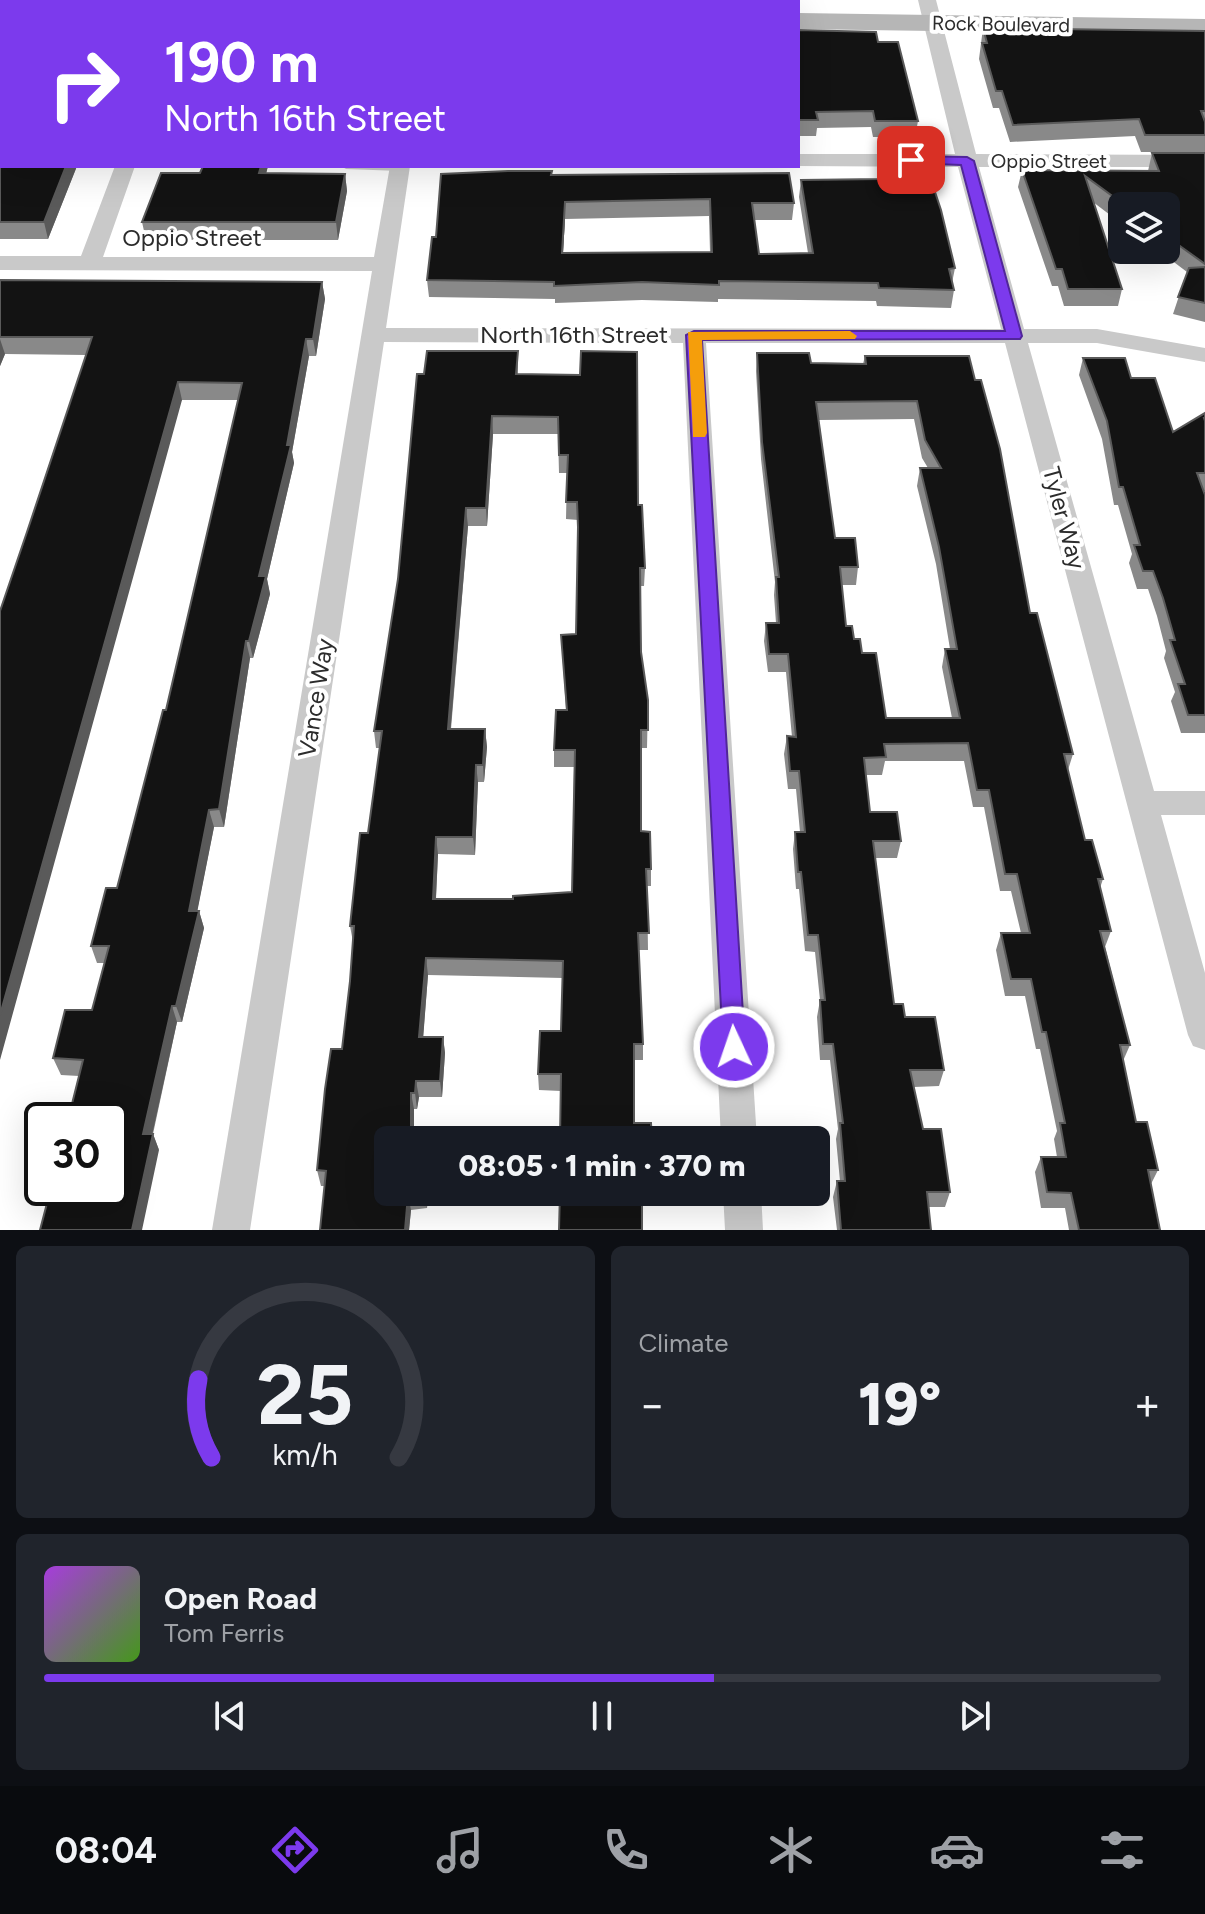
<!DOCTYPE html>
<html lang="en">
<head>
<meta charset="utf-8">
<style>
	body { margin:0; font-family:Figtree,sans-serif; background:#20242c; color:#f1f3f6; height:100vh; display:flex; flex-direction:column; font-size:30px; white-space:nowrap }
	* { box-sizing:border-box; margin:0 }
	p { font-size:26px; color:#9ea1a6 }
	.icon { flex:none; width:44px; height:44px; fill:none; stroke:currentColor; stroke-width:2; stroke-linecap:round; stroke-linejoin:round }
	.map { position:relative; height:1230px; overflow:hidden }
	.side { display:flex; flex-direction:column; gap:16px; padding:16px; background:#0d0f14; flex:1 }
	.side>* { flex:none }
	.hud { position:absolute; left:0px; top:0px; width:800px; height:168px; box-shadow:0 8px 32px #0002; background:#7c3aed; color:#fff; overflow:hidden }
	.fabs { position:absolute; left:1108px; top:192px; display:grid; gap:16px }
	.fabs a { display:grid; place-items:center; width:72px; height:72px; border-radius:12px; background:#171b24; box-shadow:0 8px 32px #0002; font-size:40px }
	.speed { position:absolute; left:24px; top:1102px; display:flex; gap:16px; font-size:40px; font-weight:700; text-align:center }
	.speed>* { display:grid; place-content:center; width:104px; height:104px; border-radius:50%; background:#171b24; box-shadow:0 8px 32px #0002; line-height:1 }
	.speed .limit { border:4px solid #111; border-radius:12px; background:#fff; color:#111 }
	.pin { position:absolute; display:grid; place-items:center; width:68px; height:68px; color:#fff; margin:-34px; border-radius:16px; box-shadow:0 4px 12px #0006 }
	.me { position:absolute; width:88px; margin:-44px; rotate:357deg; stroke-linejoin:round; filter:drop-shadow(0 0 6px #0008) }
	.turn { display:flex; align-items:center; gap:28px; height:168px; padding:0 32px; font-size:36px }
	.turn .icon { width:104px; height:104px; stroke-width:2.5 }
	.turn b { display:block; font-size:56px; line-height:68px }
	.big { font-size:60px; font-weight:800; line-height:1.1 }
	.side .tile { flex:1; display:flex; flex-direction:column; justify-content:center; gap:12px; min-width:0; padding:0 28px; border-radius:12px; background:#20242c }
	.side .dial { align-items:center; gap:0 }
	.dial svg { height:208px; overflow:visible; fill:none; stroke:#363941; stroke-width:7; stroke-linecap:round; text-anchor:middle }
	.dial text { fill:#f1f3f6; stroke:none }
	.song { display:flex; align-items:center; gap:24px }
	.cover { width:96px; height:96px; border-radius:12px; background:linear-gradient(135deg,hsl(280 70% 55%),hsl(100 70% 35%)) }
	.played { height:8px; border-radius:4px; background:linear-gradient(90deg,#7c3aed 60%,#363941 60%) }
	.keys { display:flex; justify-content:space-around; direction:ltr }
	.heat { display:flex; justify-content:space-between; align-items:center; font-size:44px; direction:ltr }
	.side .tiles { flex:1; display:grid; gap:16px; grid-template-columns:1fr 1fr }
	.tile:last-child { grid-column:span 2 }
	.trip { position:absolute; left:374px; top:1126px; width:456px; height:80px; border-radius:12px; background:#171b24; box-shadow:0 8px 32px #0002; font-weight:800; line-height:80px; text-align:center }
	.tabs { display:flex; height:128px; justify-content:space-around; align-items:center; background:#090b0e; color:#9ea1a6 }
	.tabs .icon { width:56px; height:56px }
	.tabs .active { color:#7c3aed }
	.tabs b { font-size:36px; color:#f1f3f6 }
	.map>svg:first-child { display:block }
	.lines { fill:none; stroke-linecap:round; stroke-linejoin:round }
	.service { fill:#c9c9c9; fill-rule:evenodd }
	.minor { fill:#c9c9c9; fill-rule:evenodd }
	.secondary { fill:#b6b6b6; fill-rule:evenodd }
	.wall { fill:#898989; fill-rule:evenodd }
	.shaded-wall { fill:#5a5a5a }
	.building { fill:#131313; stroke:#5a5a5a; stroke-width:2; fill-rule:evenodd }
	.route { fill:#7c3aed; stroke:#51269a; stroke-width:2 }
	.slow { fill:#f59e0b }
	.labels { text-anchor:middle; stroke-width:8; stroke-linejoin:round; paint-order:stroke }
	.far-street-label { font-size:20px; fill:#2c2c2c; stroke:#fff }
	.street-label { font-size:24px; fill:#2c2c2c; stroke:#fff }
</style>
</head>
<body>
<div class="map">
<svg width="1205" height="1230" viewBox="0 0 1205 1230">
	<rect width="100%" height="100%" fill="#fff"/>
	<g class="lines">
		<path class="service" d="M341,166H404L405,168L400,171L346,169Z"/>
		<path class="minor" d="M666,0H684V2H666Z
			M918,0H936L976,154L1205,155V167H979L1024,329H1097L1205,348V362L1097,343H1028L1154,791H1205V815H1161L1205,973V1050L1193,1046L1188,1035L1005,343H706L757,1140H721L683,343L384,342L250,1230H212L372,271L0,270V256H81L115,166H135L103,257H374L390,166H410L386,328L1001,329L958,167L797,166L798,154H955Z
			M723,1192H761L763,1230H725Z"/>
		<path class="secondary" d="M0,0L10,2H2V16Z
			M409,0H630L631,2H410Z
			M798,13L1205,19V35L798,29Z"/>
	</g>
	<path class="wall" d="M0,12L2,166H77L48,239H0Z
		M983,28L1205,31V152H1141L1135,136L1010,142L999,108H993L979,59Z
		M798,30L878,42L918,121L915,137H873L871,127L817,128L816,136H798Z
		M1152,153H1205V322L1173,314L1187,272L1158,250H1166V206H1122V224L1093,202L1122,289L1118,306H1064L1058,286H1052L1018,187L1022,170L1148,171Z
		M203,166H268L266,173L345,174L347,191L338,240H146L142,222L200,173Z
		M886,166L929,189L955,268L952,283L954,290L951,308L877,306L876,301L718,299V302L642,300L555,303V299L429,297L427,280L436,237L552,175L794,203L792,220H754L759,254L808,253L799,197L801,180L878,179L879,170H885ZM709,216L710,252L563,253L565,219Z
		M0,280L322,282L325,299L316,356H309L292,452L294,463L267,579L270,594L253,658H250L224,827H214L197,911H199L204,928L182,1022H177L153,1134L159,1150L79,1076L61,1075L53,1058L92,1010L104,963H97L91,946L117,888L166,710L238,400H182L27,532L86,355L5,354L0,366Z
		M518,351V374L580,375L638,505L645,568L644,586H640L641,652L648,700L647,748H641V831L651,869V886H647L648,950H639L643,1044V1060H634V1123L652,1140L561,1091L539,1090L538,1074L561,1031L563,978L428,975L423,1037H443L445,1053L442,1097H419L417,1109H414L388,1140L428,1192L427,1208L411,1210L409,1230H320L325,1186H321L317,1170L342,1049L350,981L353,942L350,926L368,833L380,748H376L374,731L398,579L424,374ZM493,434H558L559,473H567L566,519L578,520L576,634L561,635L566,710L554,750V767H574L572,892L513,899H436L438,854L475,855L478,782H484L487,747L485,729H451L468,526H487Z
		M757,353L811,363L863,364L865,356H969L1030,613L1073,754L1068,770L1085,840L1103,879L1100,888L1111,931L1105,947L1130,1045L1123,1061L1136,1122L1158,1170L1151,1184L1160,1230H1069L1065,1208H1041L1035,1172L1041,1157H1057L1054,1139L1057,1131L1040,1049H1036L1025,996H1005L996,950L1001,933H1021L1011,891H1000L984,807H973L964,761H885L882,775H866L870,812L901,841L897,858H875L894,1004L905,1017L944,1070L939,1086L914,1087L923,1129L950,1192L945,1207H929L931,1230H837L833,1197L837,1181H840L836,1139L838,1129L830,1060H820L817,1017L820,1000L815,952L805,951L799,889H796L793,849L795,832H800L796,789H788L784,754L787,736L792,737L786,672H768L764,641L766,623H776L774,595L775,582L761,459L756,371ZM914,419L922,458L928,468H920L917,486L936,564L950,649H945L942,667L952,718H886L862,653L846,626L842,585H856L858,567L835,538L819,420Z
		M1083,358L1131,378L1173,432L1205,413V491H1204L1205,495V733H1181L1171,701L1175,692L1164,658L1166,651L1157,616L1148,589H1137L1129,563L1132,554L1118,505H1114L1102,439L1079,375Z"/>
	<path class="shaded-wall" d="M66,166H77L48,239L44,222Z
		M261,166H268L262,190L259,173Z
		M345,174L347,191L338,240L336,222Z
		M565,202V219L562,270V253Z
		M322,282L325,299L316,356L313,339Z
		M0,339L5,354L0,366Z
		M306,339L309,356L292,452L294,463L267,579L270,594L253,658L249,641L259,576L287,445Z
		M178,382L182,400L0,1060V1015Z
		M492,416L493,434L487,526L486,508Z
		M466,508L468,526L449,747L448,729Z
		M246,641L250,658L224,827L219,809Z
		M485,729L487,747L484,782L483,765Z
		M476,765L478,782L475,855L473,837Z
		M209,810L214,827L194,928L189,911Z
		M436,837L438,854L435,916L433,899Z
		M199,911L204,928L182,1022L176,1006Z
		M426,958L428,975L422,1053L419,1037Z
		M172,1006L177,1022L149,1149L143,1134Z
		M443,1037L445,1053L442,1097L440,1081Z
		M416,1081L419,1097L417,1109L415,1093Z
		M411,1093L414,1109V1140H411Z
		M153,1134L159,1150L142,1230H132Z
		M425,1192H428L427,1208L425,1193Z
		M408,1195L411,1210L409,1230H405Z"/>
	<path class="building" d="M0,12H2V166H66L44,222H0Z
		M983,28L1205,31V111H1201L1205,122V135H1145L1139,119L1013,125L1002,91H996L982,43H987Z
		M798,30L876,32L878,42H898L918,121H875L873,111L816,112L818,120H798Z
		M1152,153H1205V264L1166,236V206H1126L1085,176L1122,289H1068L1062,269H1056L1022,170L1159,171Z
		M923,164L929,189H934L941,210L955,268L949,269L954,290L879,288L878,283L719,281V285L642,282L554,286V282L427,280L432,237H436L441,174L508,171H552L551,175L789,173L794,203H752L759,254L813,253L801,180L881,179L879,170H887L886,166ZM710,199L712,252L562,253L565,202Z
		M203,166H261L259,173L345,174L336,222H142L161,173H200Z
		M1205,267V303L1178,297L1189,268Z
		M0,280L322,282L313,339H306L287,445H291L259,576H266L249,641H246L219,809L209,810L189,911H199L176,1006H172L143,1134H153L132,1230H40L51,1188H110V1120H68L83,1060L53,1058L65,1010H92L109,946H91L106,888H117L163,710H166L242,383L178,382L0,1015V611L27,532L92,337H0Z
		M427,351H518L516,374L580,375L581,351L637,352L638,505H642L645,568H640L641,652L648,700V730H641V831L650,832L651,869H646L649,933H638L643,1044H634V1123H651L652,1140H560L561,1074H538L540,1031H561L563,961L426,958L419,1037H443L440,1081H416L415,1093H411V1140H388V1192H425V1193L408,1195L405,1230H320L326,1171L317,1170L325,1089L331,1049H342L350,981L354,926H350L360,833H368L382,731H374L398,579L417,374H424ZM492,416L558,417L559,455H568L566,502H577L578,527L576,634L561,635L567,710H556L554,750H575L572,892L513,896V899H433L436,837H473L476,765H483L485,729H448L466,508H486Z
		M757,353H809L811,363L866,364L865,356H969L975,380H981L1000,449L1030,613H1037L1073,754H1064L1085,840H1092L1103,879H1098L1111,931H1100L1130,1045H1120L1136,1122H1147L1158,1170H1148L1160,1230H1079L1071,1193L1047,1192L1041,1157H1066L1060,1123H1065L1046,1032H1042L1031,979H1011L1001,933H1030L1017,874H1005L989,790H977L968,743L884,744L886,757L864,758L870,812H897L901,841H873L894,1004H903L905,1017H935L944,1070H910L923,1129H941L950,1192H927L931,1230H841L837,1181H845L840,1123H843L833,1044H823L820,1000H825L818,935H808L801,872H798L795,832H805L799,771H790L787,736L796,737L788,654H769L766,623H779L776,577H779L762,442ZM917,401L925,440L941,468H920L939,547L957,649H945L960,718H886L876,653H862L860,639H854L852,626H846L840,567H858L855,538H835L816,402Z
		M1083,358H1125L1131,378H1155L1173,432L1205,413V418H1204L1205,421V473H1197L1205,495V715H1188L1178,684H1185L1170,640H1175L1163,598L1153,571H1143L1134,545H1140L1123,487H1119L1107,421Z
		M560,1192H642V1230H559Z"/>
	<path class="route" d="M911,156L967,157L974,161L1022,336L1020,339L702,340L745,1047L742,1054L734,1057L726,1054L723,1047L686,335L694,331H1005L961,165L906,163L904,160Z"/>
	<path class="slow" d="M850,331L857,336L855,339L702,340L707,433L705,437H693L688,332Z"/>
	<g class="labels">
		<g class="far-street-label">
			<text transform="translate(1001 24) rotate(1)" y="7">Rock Boulevard</text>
			<text x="1049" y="168">Oppio Street</text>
		</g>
		<g class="street-label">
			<text x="192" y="246">Oppio Street</text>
			<text x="574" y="343">North 16th Street</text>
			<text transform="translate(1064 518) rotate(75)" y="8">Tyler Way</text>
			<text transform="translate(316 698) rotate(-81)" y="8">Vance Way</text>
		</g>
	</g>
</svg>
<div class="fabs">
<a><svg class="icon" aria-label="layers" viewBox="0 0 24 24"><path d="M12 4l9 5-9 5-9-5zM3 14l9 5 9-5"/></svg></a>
</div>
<div class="speed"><div class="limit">30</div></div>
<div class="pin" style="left:911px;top:160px;background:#d93025"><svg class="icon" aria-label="arrive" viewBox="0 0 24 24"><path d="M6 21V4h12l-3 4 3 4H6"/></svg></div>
<svg class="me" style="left:734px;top:1047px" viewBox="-20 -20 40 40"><circle r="17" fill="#7c3aed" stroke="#fff" stroke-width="3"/><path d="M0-11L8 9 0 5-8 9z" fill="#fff"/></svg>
<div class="trip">08:05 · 1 min · 370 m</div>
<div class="hud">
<div class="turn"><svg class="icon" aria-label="right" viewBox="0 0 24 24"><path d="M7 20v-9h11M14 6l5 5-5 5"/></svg><div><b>190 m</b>North 16th Street</div></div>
</div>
</div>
<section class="side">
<div class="tiles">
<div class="tile dial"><svg viewBox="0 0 100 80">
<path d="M14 69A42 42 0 1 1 86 69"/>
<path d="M14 69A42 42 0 0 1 9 39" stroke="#7c3aed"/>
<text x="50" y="56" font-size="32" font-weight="700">25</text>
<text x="50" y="72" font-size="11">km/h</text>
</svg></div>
<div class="tile"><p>Climate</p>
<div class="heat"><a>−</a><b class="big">19°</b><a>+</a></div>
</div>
<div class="tile">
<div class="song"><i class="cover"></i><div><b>Open Road</b><p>Tom Ferris</p></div></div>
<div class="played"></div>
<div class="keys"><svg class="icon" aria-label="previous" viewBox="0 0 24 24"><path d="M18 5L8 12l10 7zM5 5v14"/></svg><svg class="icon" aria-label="pause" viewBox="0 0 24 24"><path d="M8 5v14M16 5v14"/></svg><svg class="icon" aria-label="next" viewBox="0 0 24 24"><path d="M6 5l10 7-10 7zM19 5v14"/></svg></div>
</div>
</div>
</section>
<nav class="tabs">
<b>08:04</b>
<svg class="icon active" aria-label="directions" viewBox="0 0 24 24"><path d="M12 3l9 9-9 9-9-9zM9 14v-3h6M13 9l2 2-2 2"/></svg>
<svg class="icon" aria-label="music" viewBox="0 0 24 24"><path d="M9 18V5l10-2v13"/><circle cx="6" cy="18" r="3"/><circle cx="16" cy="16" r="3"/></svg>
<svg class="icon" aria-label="phone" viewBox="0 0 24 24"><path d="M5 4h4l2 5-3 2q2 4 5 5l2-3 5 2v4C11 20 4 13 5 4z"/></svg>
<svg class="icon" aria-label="climate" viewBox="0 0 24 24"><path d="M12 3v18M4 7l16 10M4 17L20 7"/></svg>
<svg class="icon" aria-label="car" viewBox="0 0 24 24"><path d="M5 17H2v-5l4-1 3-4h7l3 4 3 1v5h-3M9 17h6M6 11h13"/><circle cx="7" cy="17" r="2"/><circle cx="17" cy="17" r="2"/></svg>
<svg class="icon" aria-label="filters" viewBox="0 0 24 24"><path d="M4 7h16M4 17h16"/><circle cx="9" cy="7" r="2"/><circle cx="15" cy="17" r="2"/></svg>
</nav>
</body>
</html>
